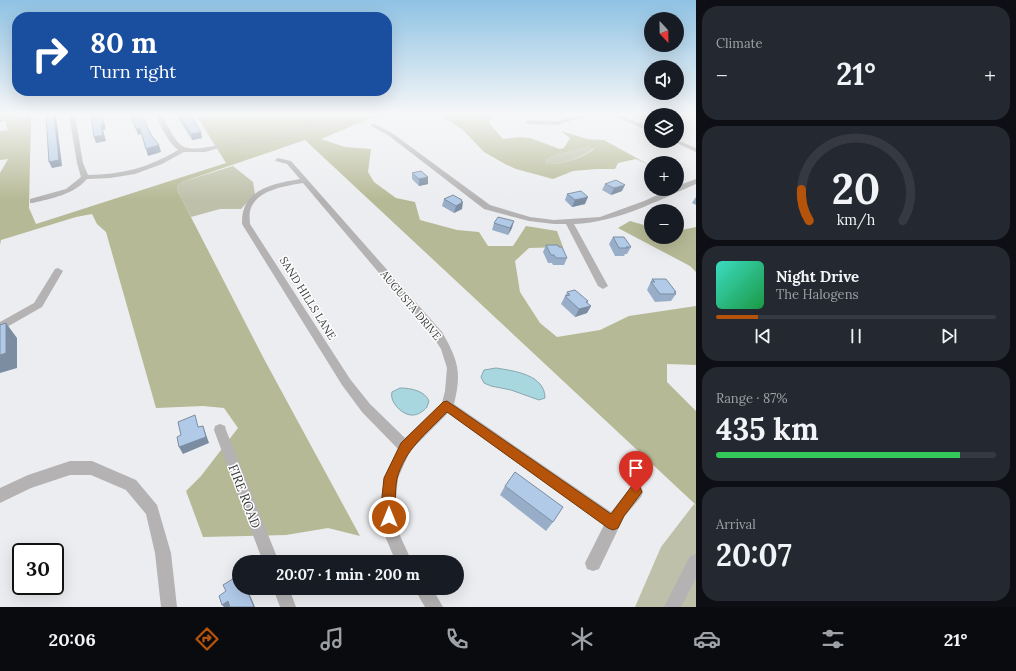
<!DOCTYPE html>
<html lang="en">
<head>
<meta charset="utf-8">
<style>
	body { margin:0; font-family:Lora,serif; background:#242831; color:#f1f3f6; height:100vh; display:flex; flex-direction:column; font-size:15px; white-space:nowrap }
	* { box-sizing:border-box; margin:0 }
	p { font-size:13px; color:#9ea1a6 }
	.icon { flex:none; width:22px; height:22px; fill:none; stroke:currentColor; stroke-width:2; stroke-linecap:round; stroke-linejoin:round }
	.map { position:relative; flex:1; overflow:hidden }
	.details { display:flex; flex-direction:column; gap:6px; padding:6px; background:#0d0f14; width:320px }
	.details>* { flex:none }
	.top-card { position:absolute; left:12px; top:12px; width:380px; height:84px; border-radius:16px; box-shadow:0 4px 16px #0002; background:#1a4fa0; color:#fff; overflow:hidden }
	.needle { width:26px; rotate:158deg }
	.controls { position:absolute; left:644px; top:12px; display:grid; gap:8px }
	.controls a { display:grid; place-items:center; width:40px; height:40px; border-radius:50%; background:#171b24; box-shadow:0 4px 16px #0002; font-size:20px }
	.speed { position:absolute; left:12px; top:543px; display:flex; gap:8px; font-size:20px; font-weight:700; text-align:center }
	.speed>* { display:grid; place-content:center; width:52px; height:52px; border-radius:50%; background:#171b24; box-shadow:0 4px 16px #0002; line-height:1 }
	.speed .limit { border:2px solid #111; border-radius:6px; background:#fff; color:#111 }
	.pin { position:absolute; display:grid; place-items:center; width:34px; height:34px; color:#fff; margin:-41px -17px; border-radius:50% 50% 50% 0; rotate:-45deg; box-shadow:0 0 4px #0007 }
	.pin .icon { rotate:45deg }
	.me { position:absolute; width:44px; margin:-22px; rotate:0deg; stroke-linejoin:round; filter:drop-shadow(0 0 3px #0008) }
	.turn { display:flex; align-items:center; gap:14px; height:84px; padding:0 12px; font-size:18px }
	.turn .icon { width:52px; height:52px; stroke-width:2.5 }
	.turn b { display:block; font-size:28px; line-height:34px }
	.big { font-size:30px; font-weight:700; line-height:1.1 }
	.details .card { flex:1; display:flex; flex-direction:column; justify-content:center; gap:6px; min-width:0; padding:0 14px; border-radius:16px; background:#242831 }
	.details .dial { align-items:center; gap:0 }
	.dial svg { height:104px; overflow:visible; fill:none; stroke:#363941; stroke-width:7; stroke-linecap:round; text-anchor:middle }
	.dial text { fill:#f1f3f6; stroke:none }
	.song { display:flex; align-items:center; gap:12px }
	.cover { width:48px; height:48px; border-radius:6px; background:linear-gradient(135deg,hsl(170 70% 55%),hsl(140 70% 35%)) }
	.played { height:4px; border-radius:2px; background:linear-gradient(90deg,#b45309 15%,#363941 15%) }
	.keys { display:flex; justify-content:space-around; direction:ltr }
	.heat { display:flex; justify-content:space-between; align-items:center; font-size:22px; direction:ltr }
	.charge { height:6px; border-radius:3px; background:linear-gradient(90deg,#34c759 87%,#363941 0) }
	.trip { position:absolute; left:232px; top:555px; width:232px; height:40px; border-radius:20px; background:#171b24; box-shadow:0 4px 16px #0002; font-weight:700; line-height:40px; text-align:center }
	.menu { display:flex; height:64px; justify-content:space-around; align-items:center; background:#090b0e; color:#9ea1a6 }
	.menu .icon { width:28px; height:28px }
	.menu .active { color:#b45309 }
	.menu b { font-size:18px; color:#f1f3f6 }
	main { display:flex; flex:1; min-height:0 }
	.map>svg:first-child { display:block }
	.green { fill:#bec0a9 }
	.forest { fill:#b6b995; fill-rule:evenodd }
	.water { fill:#a9d7df; stroke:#87a8ae }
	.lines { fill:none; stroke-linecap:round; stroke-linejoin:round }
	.path { stroke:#a8a9ac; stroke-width:1; stroke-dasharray:2 1.5; stroke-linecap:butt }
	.minor { fill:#b4b2b2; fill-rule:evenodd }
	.wall { fill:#98aec8 }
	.shaded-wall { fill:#7c8da2 }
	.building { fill:#b1cae8; stroke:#7c8da2 }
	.route { fill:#b45309; stroke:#753606 }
	.labels { text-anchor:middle; stroke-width:3; stroke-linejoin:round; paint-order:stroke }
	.street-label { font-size:11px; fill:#393a3b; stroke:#fff }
	.near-street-label { font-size:13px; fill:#393a3b; stroke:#fff }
</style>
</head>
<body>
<main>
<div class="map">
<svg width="696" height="607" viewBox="0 0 696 607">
	<rect width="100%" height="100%" fill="#ebedf0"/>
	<path class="green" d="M589,146L594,148C581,158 563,165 547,164L545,160L550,157Z
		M233,166L253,182L255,194L241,209H220L191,217L177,190L178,185L182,182Z
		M694,504L696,505V607H635L661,547Z"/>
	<path class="forest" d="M0,115H31L29,208L36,224L226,163L196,115H378L321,139L345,147L371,149L368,172L374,182L396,198L415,202L420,220L457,230L479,232L488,246H513L526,226L557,231L563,247L529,248L515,261L520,292L540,323L557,337L600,330L629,316L696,306V365L667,364V382L696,411V505L305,140L182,182L178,185L177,190L264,359L360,536L328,528L286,535L203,537L186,491L201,476L238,428L224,408L203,406L156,408L106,232L97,224L92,214L76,217L1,240L0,245V173L8,159L0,160V131L8,130L5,121L0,122Z
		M440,115H498L488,122L503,139L519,137L530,138L560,149L564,148L570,138L561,131L587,139L604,140L651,166L636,159L618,163L615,169H597L573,171L553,179L516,169L505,164L484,152L463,130ZM589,146L594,149C582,158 563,165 547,164L545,160L550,157Z
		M630,221L651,227V237H677V231L696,227V272L690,266L618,228Z"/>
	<path class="water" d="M496,368C515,371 545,375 545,398L539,400L511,390L491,386L484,383L481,377L484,370Z
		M400,388C411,388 425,391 429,401L427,407C424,411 418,415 413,415C403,416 389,402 392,392Z"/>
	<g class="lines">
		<path class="path" d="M374,115V119
			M227,145C245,143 265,143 283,137C290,135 297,129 305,127C319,123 354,121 367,124"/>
		<path class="minor" d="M69,115H75L83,163L88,175C121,175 150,167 178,150C168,142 161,127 156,115H162C180,149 179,153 219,145L222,147L205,152H184L162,164L135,174L110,178L87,179C73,195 52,198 33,203H30V199L66,189L81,177L77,163Z
			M581,115H589L557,125L528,124L525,122L528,120L557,121Z
			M612,115H619L651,128V132Z
			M371,124H375L392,133L490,205L530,217L554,220L600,217L644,201L671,189H677V186L696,179V184C656,201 619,222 574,224L608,286L603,289L598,286L566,224H554L529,221L484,209L388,135L371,126Z
			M677,140L696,148V152L672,141H677Z
			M278,158L291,161L442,332C458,360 462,372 454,404L611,512L631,487L636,485L641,487L643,492L641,497L624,517L599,569L593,571L587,569L585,563L604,525L448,413L410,451L398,478L395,506L397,529L412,562H396L382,529L381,506L384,478L398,449L362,412L342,385L242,224C241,189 272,184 300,179L287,164L276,161L275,160ZM303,183L434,338L441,349L447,368L445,391L442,403L405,438L370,404L350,379L250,224C250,220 249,215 250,211C255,190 285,186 303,183Z
			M58,268L63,271L42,307L0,331V322L34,303L55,269Z
			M220,424L225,426L226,430L279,562H263L214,430L215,426Z
			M70,461H92L136,480L157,505L171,553L177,607H161L155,553L146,514L126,490L91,475H70L31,488L0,503V488L28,475Z
			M696,554V578L681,607H664L690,556Z
			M273,588H289L296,607H280Z
			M414,588H432L443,607H425Z"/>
	</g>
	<path class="wall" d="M176,115H190L202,138L192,140Z
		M412,173L428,184L419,186L412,179Z
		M605,184L622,191L611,195L602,190Z
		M567,194L585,204L572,207L565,200Z
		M696,197V205L692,203Z
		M444,199L462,202V209L454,213L442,206Z
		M494,223L512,228L508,235L492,230Z
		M613,237L631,247L627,254H625L624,256H615L609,244Z
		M546,245L559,247L567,258L564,265H553L552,263H548L543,252Z
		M652,279L676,292L675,293L676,294L671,301L655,302L647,290Z
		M567,292L588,301L587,303L591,306L587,313L575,317L561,304Z
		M505,486L553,522L546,531L500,495Z"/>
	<path class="shaded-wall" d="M54,115H56L62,166L52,168L49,162Z
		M101,115H102L106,129L103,130L106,141L96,143L94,137L101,124Z
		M140,128L141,134L138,135L136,129Z
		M201,132L202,138L192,140L191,134Z
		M159,145L161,152L148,156L146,149Z
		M428,177V184L419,186V179Z
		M625,185L622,191L611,195L614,188Z
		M588,197L585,204L572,207L575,200Z
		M462,200L461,203L463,202L462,209L454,213L456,206Z
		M514,221L512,228L508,235L510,228Z
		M588,301L585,307L591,306L587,313L575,317L579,309L586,302Z
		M6,323L17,338V368L0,373V355Z
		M203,426L209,443L183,454L179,447Z
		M246,588H247L255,607H254Z
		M228,601L231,606L229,607H224L222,605Z"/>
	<path class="building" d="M46,115H54L59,160L49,162Z
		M91,115H101L103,123L101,124L103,135L94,137Z
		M130,115H142L151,135L159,145L146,149L140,128L136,129Z
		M179,115H190L201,132L191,134Z
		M421,171L428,177L419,179L412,173Z
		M616,180L625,185L614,188L605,184Z
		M581,191L588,197L575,200L567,194Z
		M453,195L462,200L461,201L463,202L456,206L444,199Z
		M668,209L673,211H662Z
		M498,217L514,221L510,228L494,223Z
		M613,237H624L631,247H626L628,248H619Z
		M546,245H558L559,247H562L567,258H556L554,255H551Z
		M652,279H666L676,292H674L676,294H660L651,282H655Z
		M575,290L588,301L586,302L591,306L579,309L565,296L570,295L567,292Z
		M6,323V353L0,355V325Z
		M195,415L198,427L203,426L206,437L179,447L177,437L181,435L178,422Z
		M515,472L563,507L553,522L505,486Z
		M239,575V588H246L254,607H230L228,601L222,605L219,596L226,591L223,585Z"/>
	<linearGradient id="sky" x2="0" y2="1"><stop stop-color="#8fc2e4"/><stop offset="0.57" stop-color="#f6f7f8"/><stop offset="1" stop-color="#f6f7f8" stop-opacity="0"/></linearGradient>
	<rect width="696" height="200" fill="url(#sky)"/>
	<path class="route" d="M447,401L611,514L631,487L636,486L640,487L642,492L624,516L618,528L613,530L608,528L447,412C428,432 404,450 397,479C394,491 397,513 393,522L389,524L384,522L381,506L384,478L401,443L443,402Z"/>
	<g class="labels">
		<g class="street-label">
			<text transform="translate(308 298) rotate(58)" y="4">SAND HILLS LANE</text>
			<text transform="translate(411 305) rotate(50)" y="4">AUGUSTA DRIVE</text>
		</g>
		<g class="near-street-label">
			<text transform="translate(245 496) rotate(69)" y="5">FIRE ROAD</text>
		</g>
	</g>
</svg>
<div class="controls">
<a><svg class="needle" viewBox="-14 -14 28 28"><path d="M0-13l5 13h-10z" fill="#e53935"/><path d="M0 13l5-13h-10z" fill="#9ea1a6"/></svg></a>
<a><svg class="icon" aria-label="sound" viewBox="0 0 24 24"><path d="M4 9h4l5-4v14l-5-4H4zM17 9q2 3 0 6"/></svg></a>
<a><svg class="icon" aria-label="layers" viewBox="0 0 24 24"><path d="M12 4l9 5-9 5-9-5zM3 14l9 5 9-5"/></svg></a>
<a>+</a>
<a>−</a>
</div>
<div class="speed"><div class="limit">30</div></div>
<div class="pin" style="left:636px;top:492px;background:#d93025"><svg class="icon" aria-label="arrive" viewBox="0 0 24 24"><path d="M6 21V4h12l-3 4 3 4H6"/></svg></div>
<svg class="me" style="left:389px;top:517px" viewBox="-20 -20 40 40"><circle r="17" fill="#b45309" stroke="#fff" stroke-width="3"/><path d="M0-11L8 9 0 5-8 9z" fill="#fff"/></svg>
<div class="trip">20:07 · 1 min · 200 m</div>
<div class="top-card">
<div class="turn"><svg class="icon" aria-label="right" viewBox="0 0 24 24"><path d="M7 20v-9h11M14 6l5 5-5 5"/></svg><div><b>80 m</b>Turn right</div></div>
</div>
</div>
<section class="details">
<div class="card"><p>Climate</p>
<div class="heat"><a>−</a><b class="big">21°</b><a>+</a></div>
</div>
<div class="card dial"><svg viewBox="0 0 100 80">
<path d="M14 69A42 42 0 1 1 86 69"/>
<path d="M14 69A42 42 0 0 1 8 45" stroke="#b45309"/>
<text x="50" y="56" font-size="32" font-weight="700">20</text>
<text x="50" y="72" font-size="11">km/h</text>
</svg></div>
<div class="card">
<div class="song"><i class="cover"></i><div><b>Night Drive</b><p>The Halogens</p></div></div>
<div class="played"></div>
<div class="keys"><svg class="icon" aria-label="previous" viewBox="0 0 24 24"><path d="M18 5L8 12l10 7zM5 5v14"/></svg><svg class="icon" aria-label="pause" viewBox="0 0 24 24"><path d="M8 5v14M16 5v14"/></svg><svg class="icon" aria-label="next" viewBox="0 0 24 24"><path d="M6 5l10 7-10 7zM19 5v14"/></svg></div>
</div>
<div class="card"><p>Range · 87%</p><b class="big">435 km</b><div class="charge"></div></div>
<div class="card"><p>Arrival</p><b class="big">20:07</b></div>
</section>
</main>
<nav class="menu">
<b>20:06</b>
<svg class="icon active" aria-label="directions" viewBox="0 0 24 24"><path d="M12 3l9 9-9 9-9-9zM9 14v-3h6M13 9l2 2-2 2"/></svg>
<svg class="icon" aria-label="music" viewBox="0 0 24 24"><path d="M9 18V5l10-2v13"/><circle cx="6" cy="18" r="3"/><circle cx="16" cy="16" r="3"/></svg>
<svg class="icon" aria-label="phone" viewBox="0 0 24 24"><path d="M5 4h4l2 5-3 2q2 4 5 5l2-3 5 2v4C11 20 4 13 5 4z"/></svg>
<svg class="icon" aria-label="climate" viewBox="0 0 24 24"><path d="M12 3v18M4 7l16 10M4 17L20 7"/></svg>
<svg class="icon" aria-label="car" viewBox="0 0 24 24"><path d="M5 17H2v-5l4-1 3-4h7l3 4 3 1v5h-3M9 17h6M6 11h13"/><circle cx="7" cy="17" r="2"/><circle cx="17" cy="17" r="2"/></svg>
<svg class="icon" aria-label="filters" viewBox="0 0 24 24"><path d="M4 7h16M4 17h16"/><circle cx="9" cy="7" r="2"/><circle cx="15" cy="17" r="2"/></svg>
<b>21°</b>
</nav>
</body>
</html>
